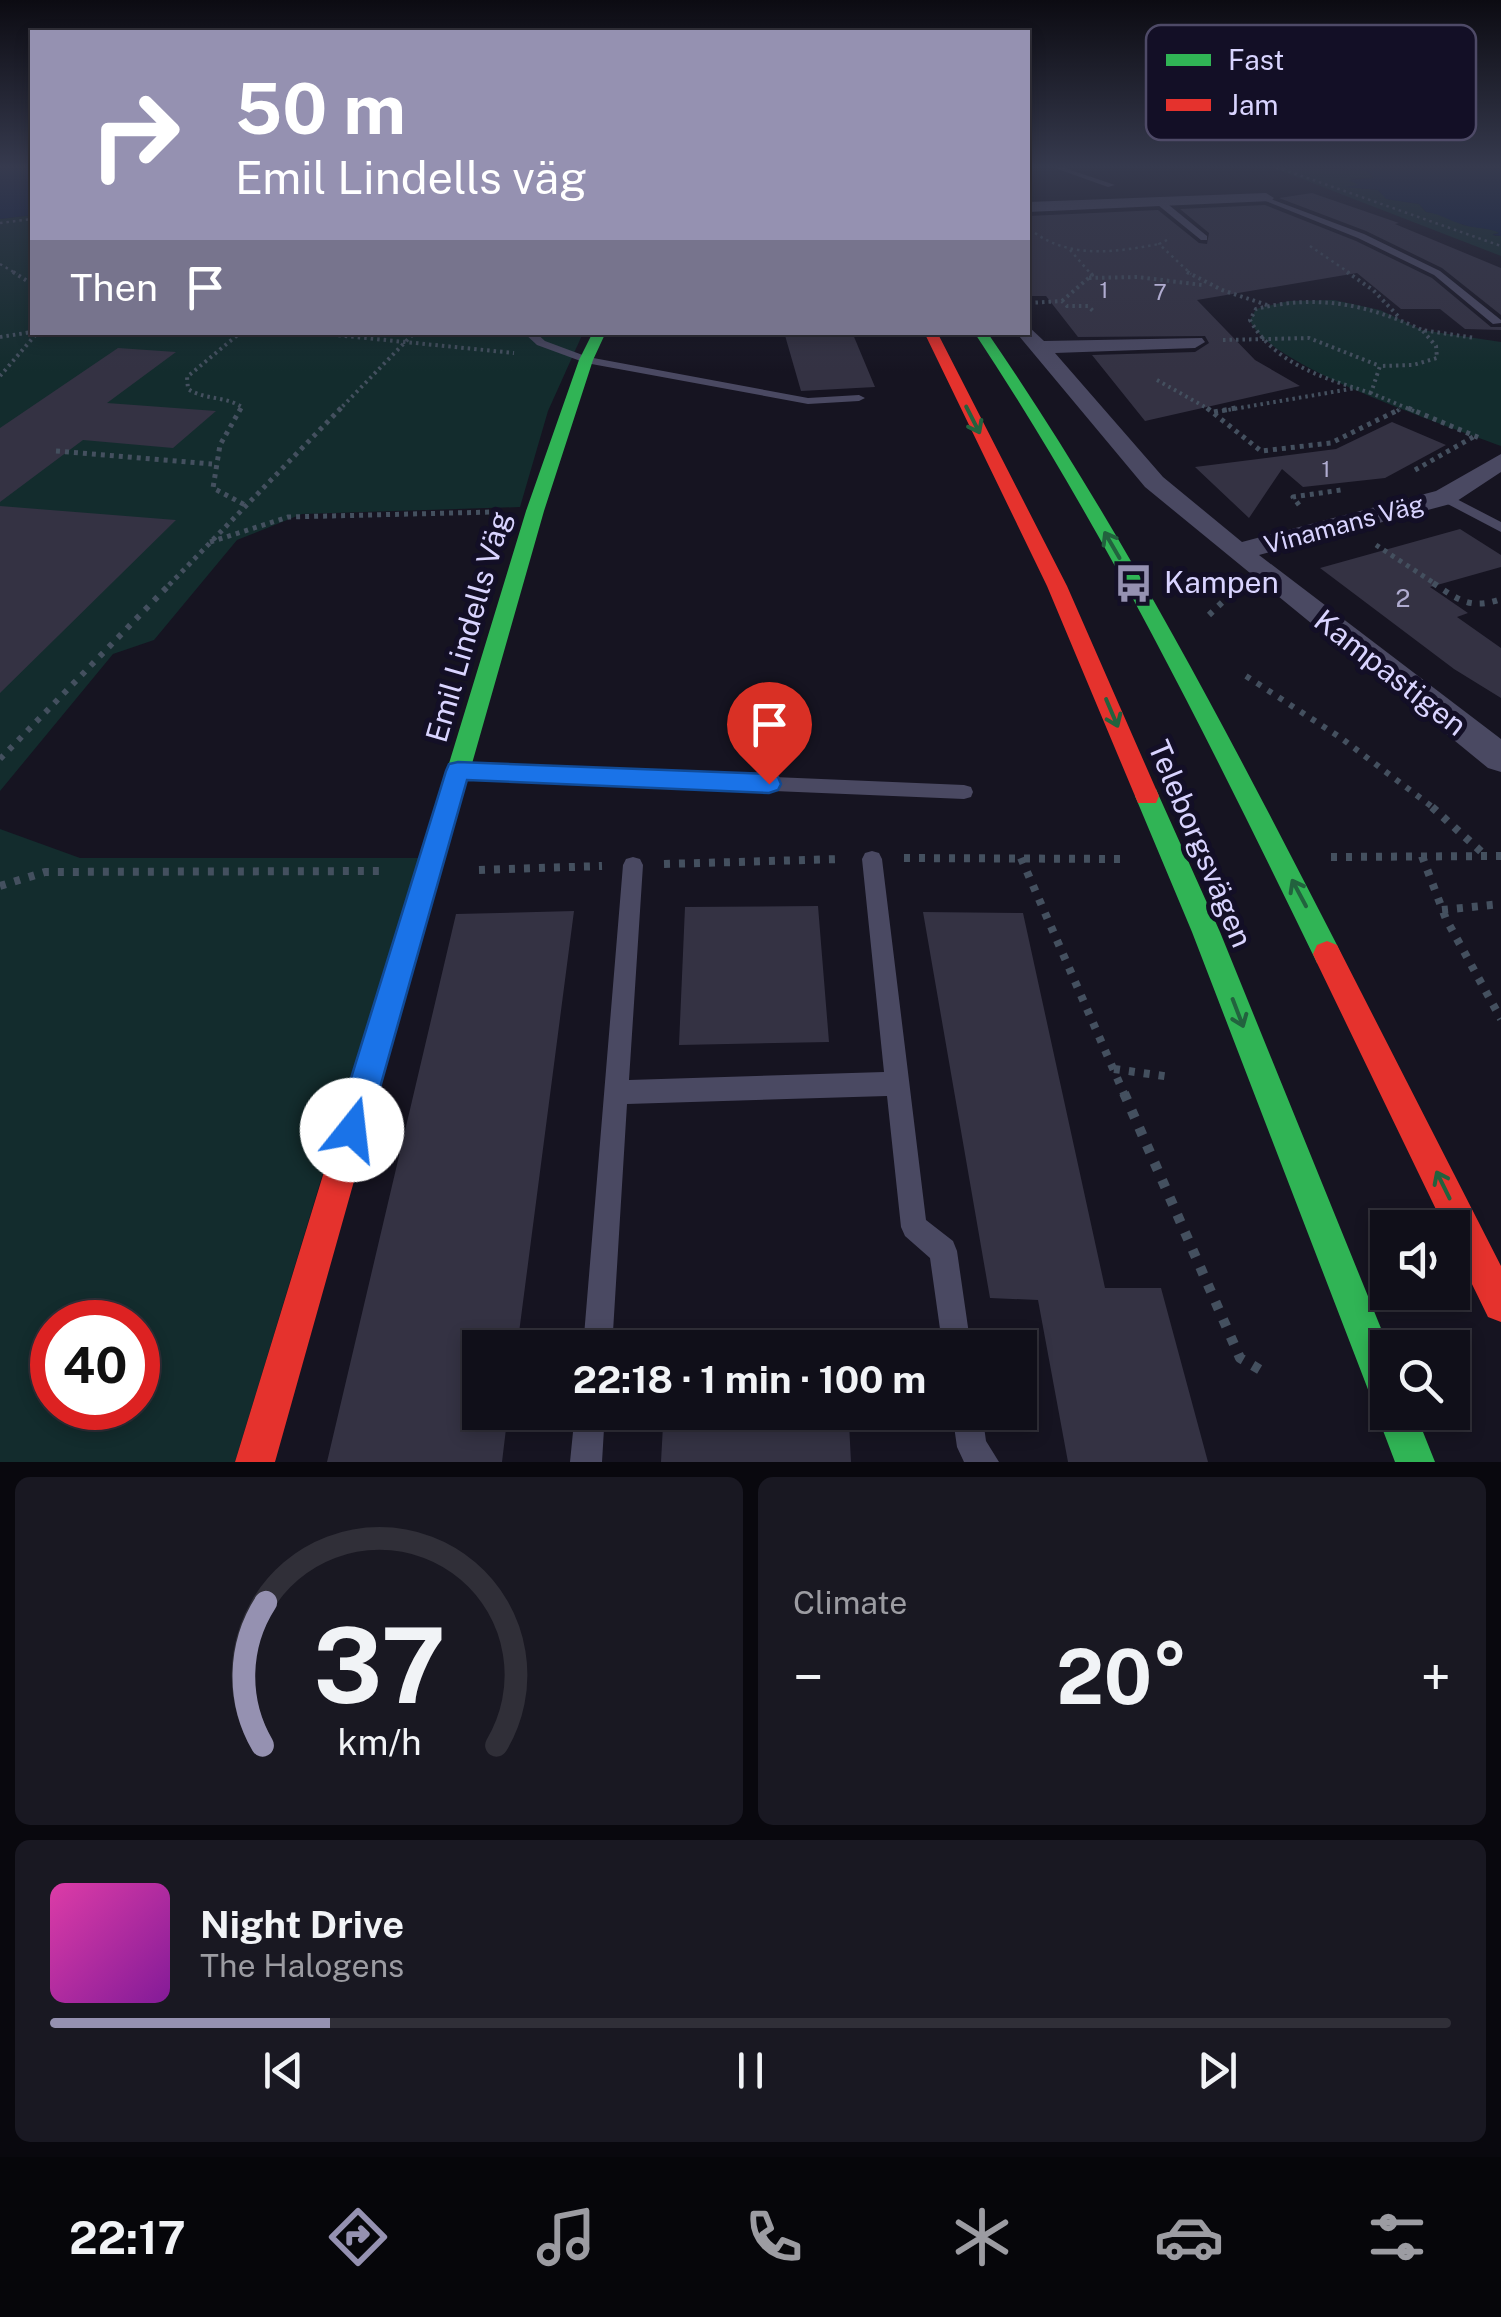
<!DOCTYPE html>
<html lang="en">
<head>
<meta charset="utf-8">
<style>
	body { margin:0; font-family:"Public Sans",sans-serif; background:#191822; color:#f1f3f6; height:100vh; display:flex; flex-direction:column; font-size:38px; white-space:nowrap }
	* { box-sizing:border-box; margin:0 }
	p { font-size:32px; color:#9c9ca2 }
	.icon { flex:none; width:55px; height:55px; fill:none; stroke:currentColor; stroke-width:2; stroke-linecap:round; stroke-linejoin:round }
	.map { position:relative; height:1462px; overflow:hidden }
	.sheet { display:flex; flex-direction:column; gap:15px; padding:15px; background:#09080e; flex:1 }
	.sheet>* { flex:none }
	.guide { position:absolute; left:30px; top:30px; width:1000px; height:305px; border-radius:0px; box-shadow:0 5px 15px #0003,0 0 0 2px #302f38; background:#9591b1; color:#fff; overflow:hidden }
	.controls { position:absolute; left:1370px; top:1210px; display:grid; gap:20px }
	.controls a { display:grid; place-items:center; width:100px; height:100px; border-radius:0px; background:#100f19; box-shadow:0 5px 15px #0003,0 0 0 2px #302f38; font-size:50px }
	.speed { position:absolute; left:30px; top:1300px; display:flex; gap:20px; font-size:50px; font-weight:700; text-align:center }
	.speed>* { display:grid; place-content:center; width:130px; height:130px; border-radius:50%; background:#100f19; box-shadow:0 5px 15px #0003,0 0 0 2px #302f38; line-height:1 }
	.speed .limit { border:15px solid #d22; background:#fff; color:#111 }
	.pin { position:absolute; display:grid; place-items:center; width:85px; height:85px; color:#fff; margin:-102px -42px; border-radius:50% 50% 50% 0; rotate:-45deg; box-shadow:0 0 10px #0007 }
	.pin .icon { rotate:45deg }
	.me { position:absolute; width:110px; margin:-55px; rotate:16deg; stroke-linejoin:round; filter:drop-shadow(0 0 8px #0008) }
	.turn { display:flex; align-items:center; gap:35px; height:210px; padding:0 40px; font-size:45px }
	.turn .icon { width:130px; height:130px; stroke-width:2.5 }
	.turn b { display:block; font-size:70px; line-height:85px }
	.then { display:flex; align-items:center; height:95px; padding:0 40px; background:#0003; gap:20px; font-size:38px }
	.big { font-size:75px; font-weight:700; line-height:1.1 }
	.sheet .card { flex:1; display:flex; flex-direction:column; justify-content:center; gap:15px; min-width:0; padding:0 35px; border-radius:15px; background:#191822 }
	.sheet .dial { align-items:center; gap:0 }
	.dial svg { height:260px; overflow:visible; fill:none; stroke:#302f38; stroke-width:7; stroke-linecap:round; text-anchor:middle }
	.dial text { fill:#f1f3f6; stroke:none }
	.song { display:flex; align-items:center; gap:30px }
	.cover { width:120px; height:120px; border-radius:15px; background:linear-gradient(135deg,hsl(320 70% 55%),hsl(290 70% 35%)) }
	.played { height:10px; border-radius:5px; background:linear-gradient(90deg,#9591b1 20%,#302f38 20%) }
	.keys { display:flex; justify-content:space-around; direction:ltr }
	.heat { display:flex; justify-content:space-between; align-items:center; font-size:55px; direction:ltr }
	.sheet .tiles { flex:1; display:grid; gap:15px; grid-template-columns:1fr 1fr }
	.card:last-child { grid-column:span 2 }
	.trip { position:absolute; left:462px; top:1330px; width:575px; height:100px; border-radius:0px; background:#100f19; box-shadow:0 5px 15px #0003,0 0 0 2px #302f38; font-weight:700; line-height:100px; text-align:center }
	.dock { display:flex; height:160px; justify-content:space-around; align-items:center; background:#06060a; color:#9c9ca2 }
	.dock .icon { width:70px; height:70px }
	.dock .current { color:#9591b1 }
	.dock b { font-size:45px; color:#f1f3f6 }
	.map>svg:first-child { display:block }
	.green { fill:#132c2d; fill-rule:evenodd }
	.water { fill:#0b1e41 }
	.building { fill:#343243 }
	.lines { fill:none; stroke-linecap:round; stroke-linejoin:round }
	.path-far5 { stroke:#44505f; stroke-width:2.5; stroke-dasharray:2.5 4; stroke-linecap:butt }
	.path-far4 { stroke:#44505f; stroke-width:4; stroke-dasharray:2.5 4; stroke-linecap:butt }
	.path-far3 { stroke:#44505f; stroke-width:5; stroke-dasharray:4 5; stroke-linecap:butt }
	.path-far2 { stroke:#44505f; stroke-width:6; stroke-dasharray:5 8; stroke-linecap:butt }
	.path-far1 { stroke:#44505f; stroke-width:8; stroke-dasharray:6 9; stroke-linecap:butt }
	.path { stroke:#44505f; stroke-width:10; stroke-dasharray:8 11; stroke-linecap:butt }
	.lane { fill:#4a4962; fill-rule:evenodd }
	.street { fill:#4a4962; fill-rule:evenodd }
	.fast { fill:#30b455; fill-rule:evenodd }
	.jam { fill:#e5322d; fill-rule:evenodd }
	.oneway { stroke:#22623e }
	.route { fill:#1a73e8; stroke:#114b97; stroke-width:2.5 }
	.labels { text-anchor:middle; stroke-width:10; stroke-linejoin:round; paint-order:stroke }
	.far-number-label { font-size:22px; fill:#b0acd0 }
	.far-street-label { font-size:25px; fill:#d9d4ff; stroke:#130f26 }
	.number-label { font-size:25px; fill:#b0acd0 }
	.poi-label { font-size:30px; fill:#d9d4ff; stroke:#130f26; text-anchor:start }
	.street-label { font-size:30px; fill:#d9d4ff; stroke:#130f26 }
	.key { fill:#130f26; stroke:#4e4a67; stroke-width:2.5 }
	.key-label { font-size:28px; fill:#d9d4ff }
</style>
</head>
<body>
<div class="map">
<svg width="1501" height="1462" viewBox="0 0 1501 1462">
	<rect width="100%" height="100%" fill="#161421"/>
	<path class="green" d="M1271,167L1367,170L1372,178L1350,179L1360,185L1347,187L1378,190L1387,199L1419,204L1426,212L1442,214L1463,225L1495,230L1500,233L1493,234L1495,236H1501V256Z
		M32,215V332L583,333L548,411L520,507L302,514L237,540L154,640L113,654L0,791V219Z
		M1334,300L1380,310L1422,330L1501,342V446C1451,427 1266,366 1250,320L1256,309L1289,301Z
		M0,829L80,858H419L235,1462H0ZM52,1322H138V1408H52Z"/>
	<path class="water" d="M0,167H32V215L0,219Z
		M1319,167H1501V236L1492,235L1499,233C1488,227 1476,229 1464,225C1447,220 1442,214 1426,212L1419,204L1386,199L1378,190L1344,187L1359,185L1348,180L1373,178L1367,170Z"/>
	<path class="building" d="M1312,193L1399,223L1395,224L1501,268V315L1442,268L1366,231L1279,198Z
		M1265,205L1356,241L1432,278L1491,327H1501V330L1465,329L1440,309H1401L1357,273L1197,300L1255,360L1300,386L1145,421L1092,355L1195,352L1209,343L1205,336L1078,337L1046,296H1028V216L1158,210L1199,243L1207,244L1209,233L1180,209Z
		M784,332H852L875,387L801,391Z
		M118,348L176,352L107,403L216,411L173,448L83,440L0,502V428Z
		M1392,422L1446,445L1385,478L1303,487L1282,469L1249,518L1195,467L1336,449Z
		M0,506L176,520L0,693Z
		M1460,529L1501,555V567L1430,587L1468,613L1457,617L1501,648V698L1454,669L1320,568Z
		M818,906L829,1042L679,1045L685,907Z
		M574,911L517,1348H480V1412H508L502,1462H327L456,914Z
		M923,912L1023,913L1105,1288H1161L1208,1462H1068L1038,1300L990,1298Z
		M849,1423L851,1462H661L663,1425Z"/>
	<g class="lines">
		<path class="path-far5" d="M1276,167L1501,246
			M0,223L32,219
			M1035,233C1072,259 1117,252 1159,244
			M1167,240L1159,244L1191,274
			M1310,246L1351,274
			M1070,250L1091,274
			M0,264L17,274"/>
		<path class="path-far4" d="M13,272L32,284
			M1187,272L1222,290L1267,305
			M1347,272L1373,290L1398,316
			M1089,278L1138,277L1202,285
			M1062,301L1092,275L1089,272
			M1029,303L1062,301L1067,306H1088L1095,313
			M306,332L514,353
			M0,337L32,332
			M1223,340L1309,338L1380,366
			M0,376L38,332
			M1157,380L1212,411
			M1371,393C1326,379 1274,364 1250,320L1256,309C1316,294 1367,304 1422,330
			M239,411L242,407C225,396 205,400 188,389L187,377L241,332
			M338,411L415,332
			M1222,411L1356,388
			M1397,411L1400,409
			M1414,411L1371,393L1380,366L1413,365L1437,358L1436,346L1422,330L1475,338"/>
		<path class="path-far3" d="M241,408L220,445L213,488L245,505
			M1207,408L1261,451L1331,443L1400,409
			M1408,408L1482,439
			M1214,412L1236,408
			M56,451L212,464
			M1415,470L1473,437
			M1299,505L1293,497L1341,490
			M210,542L288,517L493,512
			M1376,545L1437,585
			M169,585L341,408"/>
		<path class="path-far2" d="M1433,583C1459,600 1470,610 1501,599
			M1209,615L1237,588
			M1246,676L1341,738L1435,809
			M0,759L171,583"/>
		<path class="path-far1" d="M1432,807L1486,856
			M1422,856L1446,919L1501,1019
			M1331,857L1501,856
			M904,858L1126,859
			M1021,858L1125,1096
			M664,864L841,859
			M479,870L602,866
			M0,886L45,872L382,871
			M1442,910L1501,904
			M1114,1069L1171,1077"/>
		<path class="path" d="M1124,1093L1240,1358L1264,1372"/>
		<path class="lane" d="M1052,167H1062L1115,185L1108,187Z
			M1263,196L1364,234L1440,271L1501,320V323L1493,324L1434,275L1358,238L1263,200Z
			M1158,201H1164L1207,236V240H1201L1158,205Z
			M523,332H535L545,341L588,357L808,398L859,395L865,398L859,401L808,404L586,363L537,345Z
			M1445,493L1501,522V532L1440,500V494Z
			M463,764L964,785L971,787L973,792L971,797L964,799L463,778L457,776L454,771L457,766Z
			M872,851L879,853L882,859L926,1220L953,1241L957,1251L971,1348H828L832,1338L842,1334L940,1329L930,1258L905,1236L901,1227L887,1096L627,1104L612,1348H583L623,865L626,859L633,857L640,859L643,865L629,1080L884,1072L862,859L865,853Z
			M575,1412H605L602,1462H570Z
			M952,1412H982L986,1441L999,1462H964L957,1447Z"/>
		<path class="street" d="M1266,193L1274,198L1271,201L1028,212V202Z
			M1028,326L1044,341L1202,338L1205,342L1195,348L1055,353L1163,477L1242,542L1436,491L1501,454V472L1454,503L1259,555L1501,739V772L1488,768L1145,487L1019,336L1016,332H1028Z"/>
		<path class="fast" d="M593,332H606L593,360L544,511L430,911L426,919L417,923L408,919L404,911L526,511L579,360Z
			M974,332H987C1121,527 1229,735 1337,945L1341,954L1337,963L1327,967L1317,963C1212,747 1107,533 974,332Z
			M1147,786L1156,789L1159,796L1220,932L1389,1348L1388,1412H1415L1435,1462H1395L1376,1412L1378,1407L1369,1392L1192,932L1135,796L1138,789Z"/>
		<path class="jam" d="M924,332H937L1067,586L1159,796L1156,803H1138L1135,796L1047,586Z
			M417,899L426,903L430,911L275,1462H235L404,911L408,903Z
			M1327,941L1337,945L1501,1266V1322L1488,1317L1452,1243V1228H1445L1317,963L1313,954L1317,945Z"/>
	</g>
	<defs><path id="oneway-shaft" d="M-6 0H5M1.5-3L5.5 0L1.5 3" fill="none" stroke-width="1.6" stroke-linecap="round" stroke-linejoin="round" transform="scale(2.5)"/></defs>
	<g class="oneway">
		<use href="#oneway-shaft" transform="translate(973 420) rotate(63)"/>
		<use href="#oneway-shaft" transform="translate(1112 545) rotate(-120)"/>
		<use href="#oneway-shaft" transform="translate(1112 713) rotate(67)"/>
		<use href="#oneway-shaft" transform="translate(1299 893) rotate(-118)"/>
		<use href="#oneway-shaft" transform="translate(1238 1013) rotate(69)"/>
		<use href="#oneway-shaft" transform="translate(1443 1185) rotate(-116)"/>
	</g>
	<linearGradient id="sky" x2="0" y2="1"><stop stop-color="#0c0b12"/><stop offset="0.45" stop-color="#363a4e"/><stop offset="1" stop-color="#363a4e" stop-opacity="0"/></linearGradient>
	<rect width="1501" height="371" fill="url(#sky)"/>
	<path class="route" d="M458,762L769,774L778,777L781,784L778,790L769,793L467,780L368,1130L363,1141L352,1146L340,1141L335,1130L446,771L449,764Z"/>
	<defs>
		<symbol id="bus-bare" viewBox="-9 -9 18 18"><path d="M-5-6H5V4H4V6H2V4H-2V6H-4V4H-5ZM-3.5-4V0h7V-4ZM-3.5 1.2v1.5H-2V1.2ZM2 1.2v1.5H3.5V1.2Z" fill="#9591b1" stroke="#130f26" stroke-width="2.5" paint-order="stroke"/></symbol>
	</defs>
	<g fill-rule="evenodd">
		<use href="#bus-bare" x="1106" y="556" width="55" height="55"/>
	</g>
	<g class="labels">
		<g class="far-number-label">
			<text x="1104" y="298">1</text>
			<text x="1160" y="300">7</text>
			<text x="1326" y="477">1</text>
		</g>
		<g class="far-street-label">
			<text transform="translate(1344 524) rotate(-15)" y="9">Vinamans Väg</text>
		</g>
		<g class="number-label">
			<text x="1403" y="607">2</text>
		</g>
		<g class="poi-label">
			<text x="1164" y="593">Kampen</text>
		</g>
		<g class="street-label">
			<text transform="translate(469 627) rotate(-74)" y="10">Emil Lindells Väg</text>
			<text transform="translate(1390 673) rotate(38)" y="10">Kampastigen</text>
			<text transform="translate(1200 844) rotate(67)" y="10">Teleborgsvägen</text>
		</g>
	</g>
	<rect x="1146" y="25" width="330" height="115" rx="15" class="key"/>
	<rect x="1166" y="54" width="45" height="12" fill="#30b455"/>
	<rect x="1166" y="99" width="45" height="12" fill="#e5322d"/>
	<g class="key-label">
		<text x="1228" y="70">Fast</text>
		<text x="1228" y="115">Jam</text>
	</g>
</svg>
<div class="controls">
<a><svg class="icon" aria-label="sound" viewBox="0 0 24 24"><path d="M4 9h4l5-4v14l-5-4H4zM17 9q2 3 0 6"/></svg></a>
<a><svg class="icon" aria-label="search" viewBox="0 0 24 24"><circle cx="10" cy="10" r="6"/><path d="M15 15l6 6"/></svg></a>
</div>
<div class="speed"><div class="limit">40</div></div>
<div class="pin" style="left:769px;top:784px;background:#d93025"><svg class="icon" aria-label="arrive" viewBox="0 0 24 24"><path d="M6 21V4h12l-3 4 3 4H6"/></svg></div>
<svg class="me" style="left:352px;top:1130px" viewBox="-20 -20 40 40"><circle r="19" fill="#fff"/><path d="M0-13L10 11 0 6-10 11z" fill="#1a73e8"/></svg>
<div class="trip">22:18 · 1 min · 100 m</div>
<div class="guide">
<div class="turn"><svg class="icon" aria-label="right" viewBox="0 0 24 24"><path d="M7 20v-9h11M14 6l5 5-5 5"/></svg><div><b>50 m</b>Emil Lindells väg</div></div>
<div class="then">Then<svg class="icon" aria-label="arrive" viewBox="0 0 24 24"><path d="M6 21V4h12l-3 4 3 4H6"/></svg></div>
</div>
</div>
<section class="sheet">
<div class="tiles">
<div class="card dial"><svg viewBox="0 0 100 80">
<path d="M14 69A42 42 0 1 1 86 69"/>
<path d="M14 69A42 42 0 0 1 15 25" stroke="#9591b1"/>
<text x="50" y="56" font-size="32" font-weight="700">37</text>
<text x="50" y="72" font-size="11">km/h</text>
</svg></div>
<div class="card"><p>Climate</p>
<div class="heat"><a>−</a><b class="big">20°</b><a>+</a></div>
</div>
<div class="card">
<div class="song"><i class="cover"></i><div><b>Night Drive</b><p>The Halogens</p></div></div>
<div class="played"></div>
<div class="keys"><svg class="icon" aria-label="previous" viewBox="0 0 24 24"><path d="M18 5L8 12l10 7zM5 5v14"/></svg><svg class="icon" aria-label="pause" viewBox="0 0 24 24"><path d="M8 5v14M16 5v14"/></svg><svg class="icon" aria-label="next" viewBox="0 0 24 24"><path d="M6 5l10 7-10 7zM19 5v14"/></svg></div>
</div>
</div>
</section>
<nav class="dock">
<b>22:17</b>
<svg class="icon current" aria-label="directions" viewBox="0 0 24 24"><path d="M12 3l9 9-9 9-9-9zM9 14v-3h6M13 9l2 2-2 2"/></svg>
<svg class="icon" aria-label="music" viewBox="0 0 24 24"><path d="M9 18V5l10-2v13"/><circle cx="6" cy="18" r="3"/><circle cx="16" cy="16" r="3"/></svg>
<svg class="icon" aria-label="phone" viewBox="0 0 24 24"><path d="M5 4h4l2 5-3 2q2 4 5 5l2-3 5 2v4C11 20 4 13 5 4z"/></svg>
<svg class="icon" aria-label="climate" viewBox="0 0 24 24"><path d="M12 3v18M4 7l16 10M4 17L20 7"/></svg>
<svg class="icon" aria-label="car" viewBox="0 0 24 24"><path d="M5 17H2v-5l4-1 3-4h7l3 4 3 1v5h-3M9 17h6M6 11h13"/><circle cx="7" cy="17" r="2"/><circle cx="17" cy="17" r="2"/></svg>
<svg class="icon" aria-label="filters" viewBox="0 0 24 24"><path d="M4 7h16M4 17h16"/><circle cx="9" cy="7" r="2"/><circle cx="15" cy="17" r="2"/></svg>
</nav>
</body>
</html>
